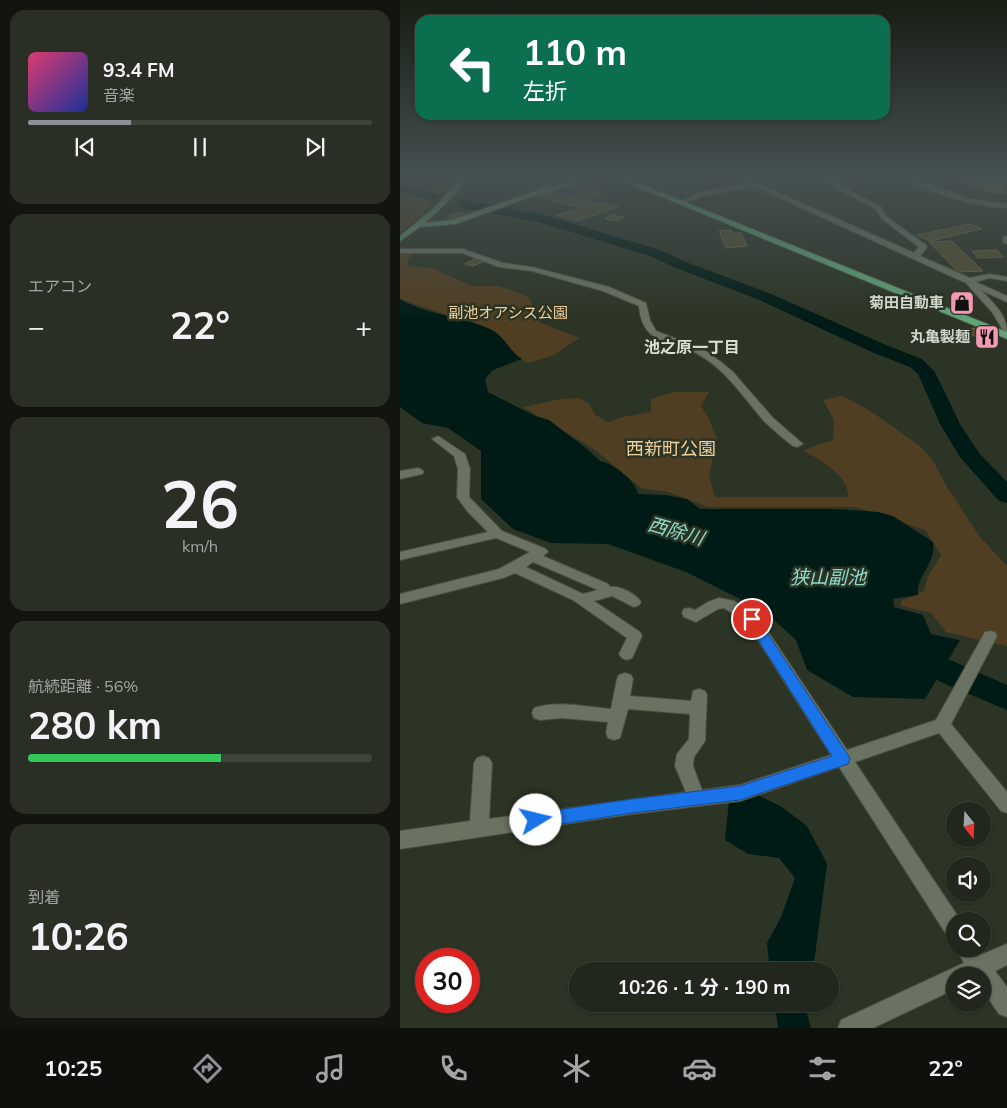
<!DOCTYPE html>
<html lang="ja">
<head>
<meta charset="utf-8">
<style>
	body { margin:0; font-family:Mulish,"Noto Sans JP",sans-serif; background:#292f25; color:#f1f3f6; height:100vh; display:flex; flex-direction:column; font-size:19px; white-space:nowrap }
	* { box-sizing:border-box; margin:0 }
	p { font-size:16px; color:#a2a5a3 }
	.icon { flex:none; width:28px; height:28px; fill:none; stroke:currentColor; stroke-width:2; stroke-linecap:round; stroke-linejoin:round }
	.map { position:relative; flex:1; overflow:hidden }
	.side { display:flex; flex-direction:column; gap:10px; padding:10px; background:#12150f; width:400px }
	.side>* { flex:none }
	.banner { position:absolute; left:15px; top:15px; width:475px; height:105px; border-radius:15px; box-shadow:0 1px 4px #0004,0 0 0 1px #3e443b; background:#0b6e4f; color:#fff; overflow:hidden }
	.needle { width:32px; rotate:162deg }
	.buttons { position:absolute; left:546px; top:802px; display:grid; gap:10px }
	.buttons a { display:grid; place-items:center; width:45px; height:45px; border-radius:50%; background:#21271c; box-shadow:0 1px 4px #0004,0 0 0 1px #3e443b; font-size:25px }
	.speed { position:absolute; left:15px; top:948px; display:flex; gap:10px; font-size:25px; font-weight:700; text-align:center }
	.speed>* { display:grid; place-content:center; width:65px; height:65px; border-radius:50%; background:#21271c; box-shadow:0 1px 4px #0004,0 0 0 1px #3e443b; line-height:1 }
	.speed .limit { border:8px solid #d22; background:#fff; color:#111 }
	.pin { position:absolute; display:grid; place-items:center; width:42px; height:42px; color:#fff; margin:-21px; border:2px solid #fff; border-radius:50%; box-shadow:0 1px 5px #0007 }
	.me { position:absolute; width:55px; margin:-28px; rotate:81deg; stroke-linejoin:round; filter:drop-shadow(0 0 4px #0008) }
	.turn { display:flex; align-items:center; gap:18px; height:105px; padding:0 25px; font-size:22px }
	.turn .icon { width:65px; height:65px; stroke-width:2.5 }
	.turn b { display:block; font-size:35px; line-height:42px }
	.big { font-size:38px; font-weight:700; line-height:1.1 }
	.side .widget { flex:1; display:flex; flex-direction:column; justify-content:center; gap:8px; min-width:0; padding:0 18px; border-radius:15px; background:#292f25 }
	.side .dial { align-items:center; gap:0 }
	.dial b { font-size:65px; line-height:1 }
	.song { display:flex; align-items:center; gap:15px }
	.cover { width:60px; height:60px; border-radius:8px; background:linear-gradient(135deg,hsl(340 70% 55%),hsl(230 70% 35%)) }
	.played { height:5px; border-radius:2px; background:linear-gradient(90deg,#8c9099 30%,#3e443b 30%) }
	.keys { display:flex; justify-content:space-around; direction:ltr }
	.heat { display:flex; justify-content:space-between; align-items:center; font-size:28px; direction:ltr }
	.charge { height:8px; border-radius:4px; background:linear-gradient(90deg,#34c759 56%,#3e443b 0) }
	.trip { position:absolute; left:169px; top:962px; width:270px; height:50px; border-radius:25px; background:#21271c; box-shadow:0 1px 4px #0004,0 0 0 1px #3e443b; font-weight:700; line-height:50px; text-align:center }
	.dock { display:flex; height:80px; justify-content:space-around; align-items:center; background:#0d100b; color:#a2a5a3 }
	.dock .icon { width:35px; height:35px }
	.dock .current { color:#8c9099 }
	.dock b { font-size:22px; color:#f1f3f6 }
	main { display:flex; flex:1; min-height:0 }
	.map>svg:first-child { display:block }
	.green { fill:#503e22 }
	.forest { fill:#7b6749 }
	.water { fill:#001b16 }
	.lines { fill:none; stroke-linecap:round; stroke-linejoin:round }
	.river { fill:#001b16; fill-rule:evenodd }
	.building { fill:#514e2d; stroke:#656452 }
	.minor-casing { stroke:#4a4f42; stroke-width:2 }
	.major-casing { stroke:#4a4f42; stroke-width:2 }
	.highway-casing { stroke:#4a4f42; stroke-width:2 }
	.minor { fill:#6a7362; fill-rule:evenodd }
	.major { fill:#63926f; fill-rule:evenodd }
	.highway { fill:#5ea678; fill-rule:evenodd }
	.route { fill:#1a73e8; stroke:#114b97 }
	.labels { text-anchor:middle; stroke-width:5; stroke-linejoin:round; paint-order:stroke }
	.far-poi-label { font-size:15px; font-weight:bold; fill:#d1d6cc; stroke:#2c3425; text-anchor:end }
	.far-park-label { font-size:15px; fill:#f2cf99; stroke:#2c3425 }
	.far-neighbourhood-label { font-size:16px; font-weight:bold; fill:#d7e1ce; stroke:#2c3425 }
	.park-label { font-size:18px; fill:#f2cf99; stroke:#2c3425 }
	.water-label { font-size:19px; font-style:italic; fill:#8cdaca; stroke:#2c3425 }
</style>
</head>
<body>
<main>
<section class="side">
<div class="widget">
<div class="song"><i class="cover"></i><div><b>93.4 FM</b><p>音楽</p></div></div>
<div class="played"></div>
<div class="keys"><svg class="icon" aria-label="previous" viewBox="0 0 24 24"><path d="M18 5L8 12l10 7zM5 5v14"/></svg><svg class="icon" aria-label="pause" viewBox="0 0 24 24"><path d="M8 5v14M16 5v14"/></svg><svg class="icon" aria-label="next" viewBox="0 0 24 24"><path d="M6 5l10 7-10 7zM19 5v14"/></svg></div>
</div>
<div class="widget"><p>エアコン</p>
<div class="heat"><a>−</a><b class="big">22°</b><a>+</a></div>
</div>
<div class="widget dial"><b>26</b><p>km/h</p></div>
<div class="widget"><p>航続距離 · 56%</p><b class="big">280 km</b><div class="charge"></div></div>
<div class="widget"><p>到着</p><b class="big">10:26</b></div>
</section>
<div class="map">
<svg width="607" height="1028" viewBox="0 0 607 1028">
	<rect width="100%" height="100%" fill="#2c3425"/>
	<path class="green" d="M0,176H57L19,217L0,232Z
		M0,253H14L8,260L7,266L32,268L72,286H98L121,293L130,299L137,319L142,323L179,338L154,355L128,363L118,357L96,333L90,330L0,299Z
		M274,392H309L301,406L309,419L317,439L309,475L315,497H448C449,474 420,461 403,450L433,440L434,420L423,400L442,396L469,410L520,446L532,459L547,487L580,537L607,566V646L546,632L531,613L501,606V601L524,591L528,576L541,555L525,530L456,507H308L268,492L241,488L194,449L123,407L161,399L180,398L189,404L195,415L209,422L222,417L251,412V399Z"/>
	<path class="forest" d="M530,176H595L607,182L606,194L586,192L550,176Z"/>
	<path class="water" d="M0,299C27,315 63,316 92,330C105,337 110,352 122,359L93,370L85,379L88,392L135,416L149,420L186,448L200,461C213,463 236,481 238,494L265,495L287,499L300,509H436L478,512L493,516L533,542C537,563 515,577 518,595L493,599L494,607L523,615L531,634L560,640L525,699L453,697L407,670L396,640L364,611L286,572L208,544L151,543L113,529L81,499V451L48,428L22,423L0,407Z
		M356,794L382,807L407,826L427,864L413,971H370L367,943L381,917L395,878L379,858L348,854L325,840L329,801Z
		M375,1004H408L407,1013L411,1028H378Z"/>
	<g class="lines">
		<path class="river" d="M0,184L38,194L40,197L34,201L0,192Z
			M63,200L145,215L260,250L286,262L369,293L486,345L522,359L535,372L560,424L579,453L607,482V503L599,501L560,457L540,424L518,374L510,367L474,353L357,299L276,268L250,256L138,222L59,207L57,204L59,201Z
			M514,644L607,685V710L545,684L504,663L500,655L504,647Z"/>
	</g>
	<path class="building" d="M188,187L202,192L194,194L199,195L186,199L174,195L180,192L174,190Z
		M154,192L192,202L178,207L152,201L155,200L140,196Z
		M200,201L219,207L176,221L157,215Z
		M60,212L70,215L55,221L48,219L53,216L49,215Z
		M211,215L225,217L219,221L205,219Z
		M570,224L582,229L530,241L517,235Z
		M331,230L332,233H341L347,246L326,248L319,231Z
		M552,241L583,271L558,272L529,242Z
		M597,250L603,257L578,258L572,251Z
		M77,258L85,261L73,266L65,264Z
		M574,328L593,336L584,340L565,332Z"/>
	<g class="lines">
		<defs>
			<path id="minor" d="M158,176H165L144,190V192L136,190Z
				M333,176H341L357,183L514,253L519,247L482,219L476,209L428,184L416,176H423L432,181L467,176L437,183L481,207L487,217L526,245L527,247L520,256L570,278L589,274L607,277V281L589,278L576,282L607,296V302L581,290C593,303 607,314 607,333L604,332L592,312L566,283L353,186L301,196L282,205L279,203L297,193L347,183Z
				M502,176H510L569,199L607,204V208C578,207 525,193 502,176Z
				M604,236H607V244L603,242Z
				M0,249H63L103,263L132,267L209,287L246,303L250,320L256,331L303,349L321,362L333,372L373,418L403,444L397,447L393,446C383,438 373,430 364,421C343,397 325,368 296,353C269,339 242,345 239,306L203,291L132,271L99,267L62,253H0Z
				M38,436L65,454L70,469L69,497L102,531L146,549L148,552L143,556L208,584L210,587C219,585 236,594 241,602L239,605L234,607L212,596L194,601L240,632L242,636L232,658L227,660L222,658L219,654L227,638L173,600L115,573L103,578L0,604V594L99,569L130,552L96,538L0,560V552L88,532L68,512L57,497L58,469L54,456L32,439ZM133,562L198,590L183,594L126,567Z
				M18,468L22,470L24,472L22,474L0,479V471Z
				M319,598L334,601L357,615L447,750L536,720L585,632L590,631L595,632L597,636L551,724L607,792V813L601,811L539,733L455,762L561,921H555V940L548,937L439,767L340,801L232,814L0,849V831L70,821L74,763L77,758L83,756L89,758L92,763L89,819L286,792L275,766L277,754L289,739L290,714L228,709L220,738L214,740L208,738L206,733L208,722L162,718L140,720L134,718L132,713L134,708C158,700 187,707 211,709L217,679L219,675L225,673L231,675L233,679L230,696L291,701L293,691L299,689L305,691L307,695L305,741L294,757L293,766L302,790L340,785L431,755L347,623L324,608L318,609L296,622L284,617L282,613L284,609L289,608L295,610L308,602Z
				M607,944V965L595,971L607,987V1017L599,1014L582,989V976H555V989L473,1028H438L441,1020L564,963L557,949H579L583,954Z"/>
			<path id="major" d="M63,176H69L56,194L25,223L52,220L138,190L192,176H201L131,197L56,224L20,227L0,241V236L33,209Z"/>
			<path id="highway" d="M211,176H221L607,332V339Z"/>
		</defs>
		<use href="#minor" class="minor-casing"/>
		<use href="#major" class="major-casing"/>
		<use href="#highway" class="highway-casing"/>
		<use href="#minor" class="minor"/>
		<use href="#major" class="major"/>
		<use href="#highway" class="highway"/>
	</g>
	<linearGradient id="sky" x2="0" y2="1"><stop stop-color="#181d14"/><stop offset="0.55" stop-color="#455051"/><stop offset="1" stop-color="#455051" stop-opacity="0"/></linearGradient>
	<rect width="607" height="320" fill="url(#sky)"/>
	<path class="route" d="M352,614L356,616L448,755L450,759L448,764L340,800L232,813L136,828L130,826L128,820L130,815L136,813L232,799L340,786L432,756L345,619L347,616Z"/>
	<defs>
		<symbol id="shop-square" viewBox="-11 -11 22 22"><rect x="-9" y="-9" width="18" height="18" rx="4" fill="#f19ab2" stroke="#2c3425"/><path d="M-5-2.5h2.3a2.7 3.5 0 0 1 5.4 0H5L5.5 6h-11ZM-1.5-2.5h3a1.5 2.3 0 0 0-3 0Z" fill="#111"/></symbol>
		<symbol id="restaurant-square" viewBox="-11 -11 22 22"><rect x="-9" y="-9" width="18" height="18" rx="4" fill="#f19ab2" stroke="#2c3425"/><path d="M-5-6h1v4h1v-4h1v4h1v-4h1v5L-1.5 .5V6h-2V.5L-5-1ZM5-6V6H3V1.5H1.5Q1.5-4 5-6Z" fill="#111"/></symbol>
	</defs>
	<g fill-rule="evenodd">
		<use href="#shop-square" x="548" y="289" width="28" height="28"/>
		<use href="#restaurant-square" x="573" y="323" width="28" height="28"/>
	</g>
	<g class="labels">
		<g class="far-poi-label">
			<text x="544" y="308">菊田自動車</text>
			<text x="570" y="342">丸亀製麺</text>
		</g>
		<g class="far-park-label">
			<text x="108" y="318">副池オアシス公園</text>
		</g>
		<g class="far-neighbourhood-label">
			<text x="292" y="353">池之原一丁目</text>
		</g>
		<g class="park-label">
			<text x="271" y="455">西新町公園</text>
		</g>
		<g class="water-label">
			<text transform="translate(276 531) rotate(16)" y="7">西除川</text>
			<text x="428" y="584">狭山副池</text>
		</g>
	</g>
</svg>
<div class="buttons">
<a><svg class="needle" viewBox="-14 -14 28 28"><path d="M0-13l5 13h-10z" fill="#e53935"/><path d="M0 13l5-13h-10z" fill="#a2a5a3"/></svg></a>
<a><svg class="icon" aria-label="sound" viewBox="0 0 24 24"><path d="M4 9h4l5-4v14l-5-4H4zM17 9q2 3 0 6"/></svg></a>
<a><svg class="icon" aria-label="search" viewBox="0 0 24 24"><circle cx="10" cy="10" r="6"/><path d="M15 15l6 6"/></svg></a>
<a><svg class="icon" aria-label="layers" viewBox="0 0 24 24"><path d="M12 4l9 5-9 5-9-5zM3 14l9 5 9-5"/></svg></a>
</div>
<div class="speed"><div class="limit">30</div></div>
<div class="pin" style="left:352px;top:619px;background:#d93025"><svg class="icon" aria-label="arrive" viewBox="0 0 24 24"><path d="M6 21V4h12l-3 4 3 4H6"/></svg></div>
<svg class="me" style="left:136px;top:820px" viewBox="-20 -20 40 40"><circle r="19" fill="#fff"/><path d="M0-13L10 11 0 6-10 11z" fill="#1a73e8"/></svg>
<div class="trip">10:26 · 1 分 · 190 m</div>
<div class="banner">
<div class="turn"><svg class="icon" aria-label="left" viewBox="0 0 24 24"><path d="M17 20v-9H6M10 6l-5 5 5 5"/></svg><div><b>110 m</b>左折</div></div>
</div>
</div>
</main>
<nav class="dock">
<b>10:25</b>
<svg class="icon current" aria-label="directions" viewBox="0 0 24 24"><path d="M12 3l9 9-9 9-9-9zM9 14v-3h6M13 9l2 2-2 2"/></svg>
<svg class="icon" aria-label="music" viewBox="0 0 24 24"><path d="M9 18V5l10-2v13"/><circle cx="6" cy="18" r="3"/><circle cx="16" cy="16" r="3"/></svg>
<svg class="icon" aria-label="phone" viewBox="0 0 24 24"><path d="M5 4h4l2 5-3 2q2 4 5 5l2-3 5 2v4C11 20 4 13 5 4z"/></svg>
<svg class="icon" aria-label="climate" viewBox="0 0 24 24"><path d="M12 3v18M4 7l16 10M4 17L20 7"/></svg>
<svg class="icon" aria-label="car" viewBox="0 0 24 24"><path d="M5 17H2v-5l4-1 3-4h7l3 4 3 1v5h-3M9 17h6M6 11h13"/><circle cx="7" cy="17" r="2"/><circle cx="17" cy="17" r="2"/></svg>
<svg class="icon" aria-label="filters" viewBox="0 0 24 24"><path d="M4 7h16M4 17h16"/><circle cx="9" cy="7" r="2"/><circle cx="15" cy="17" r="2"/></svg>
<b>22°</b>
</nav>
</body>
</html>
